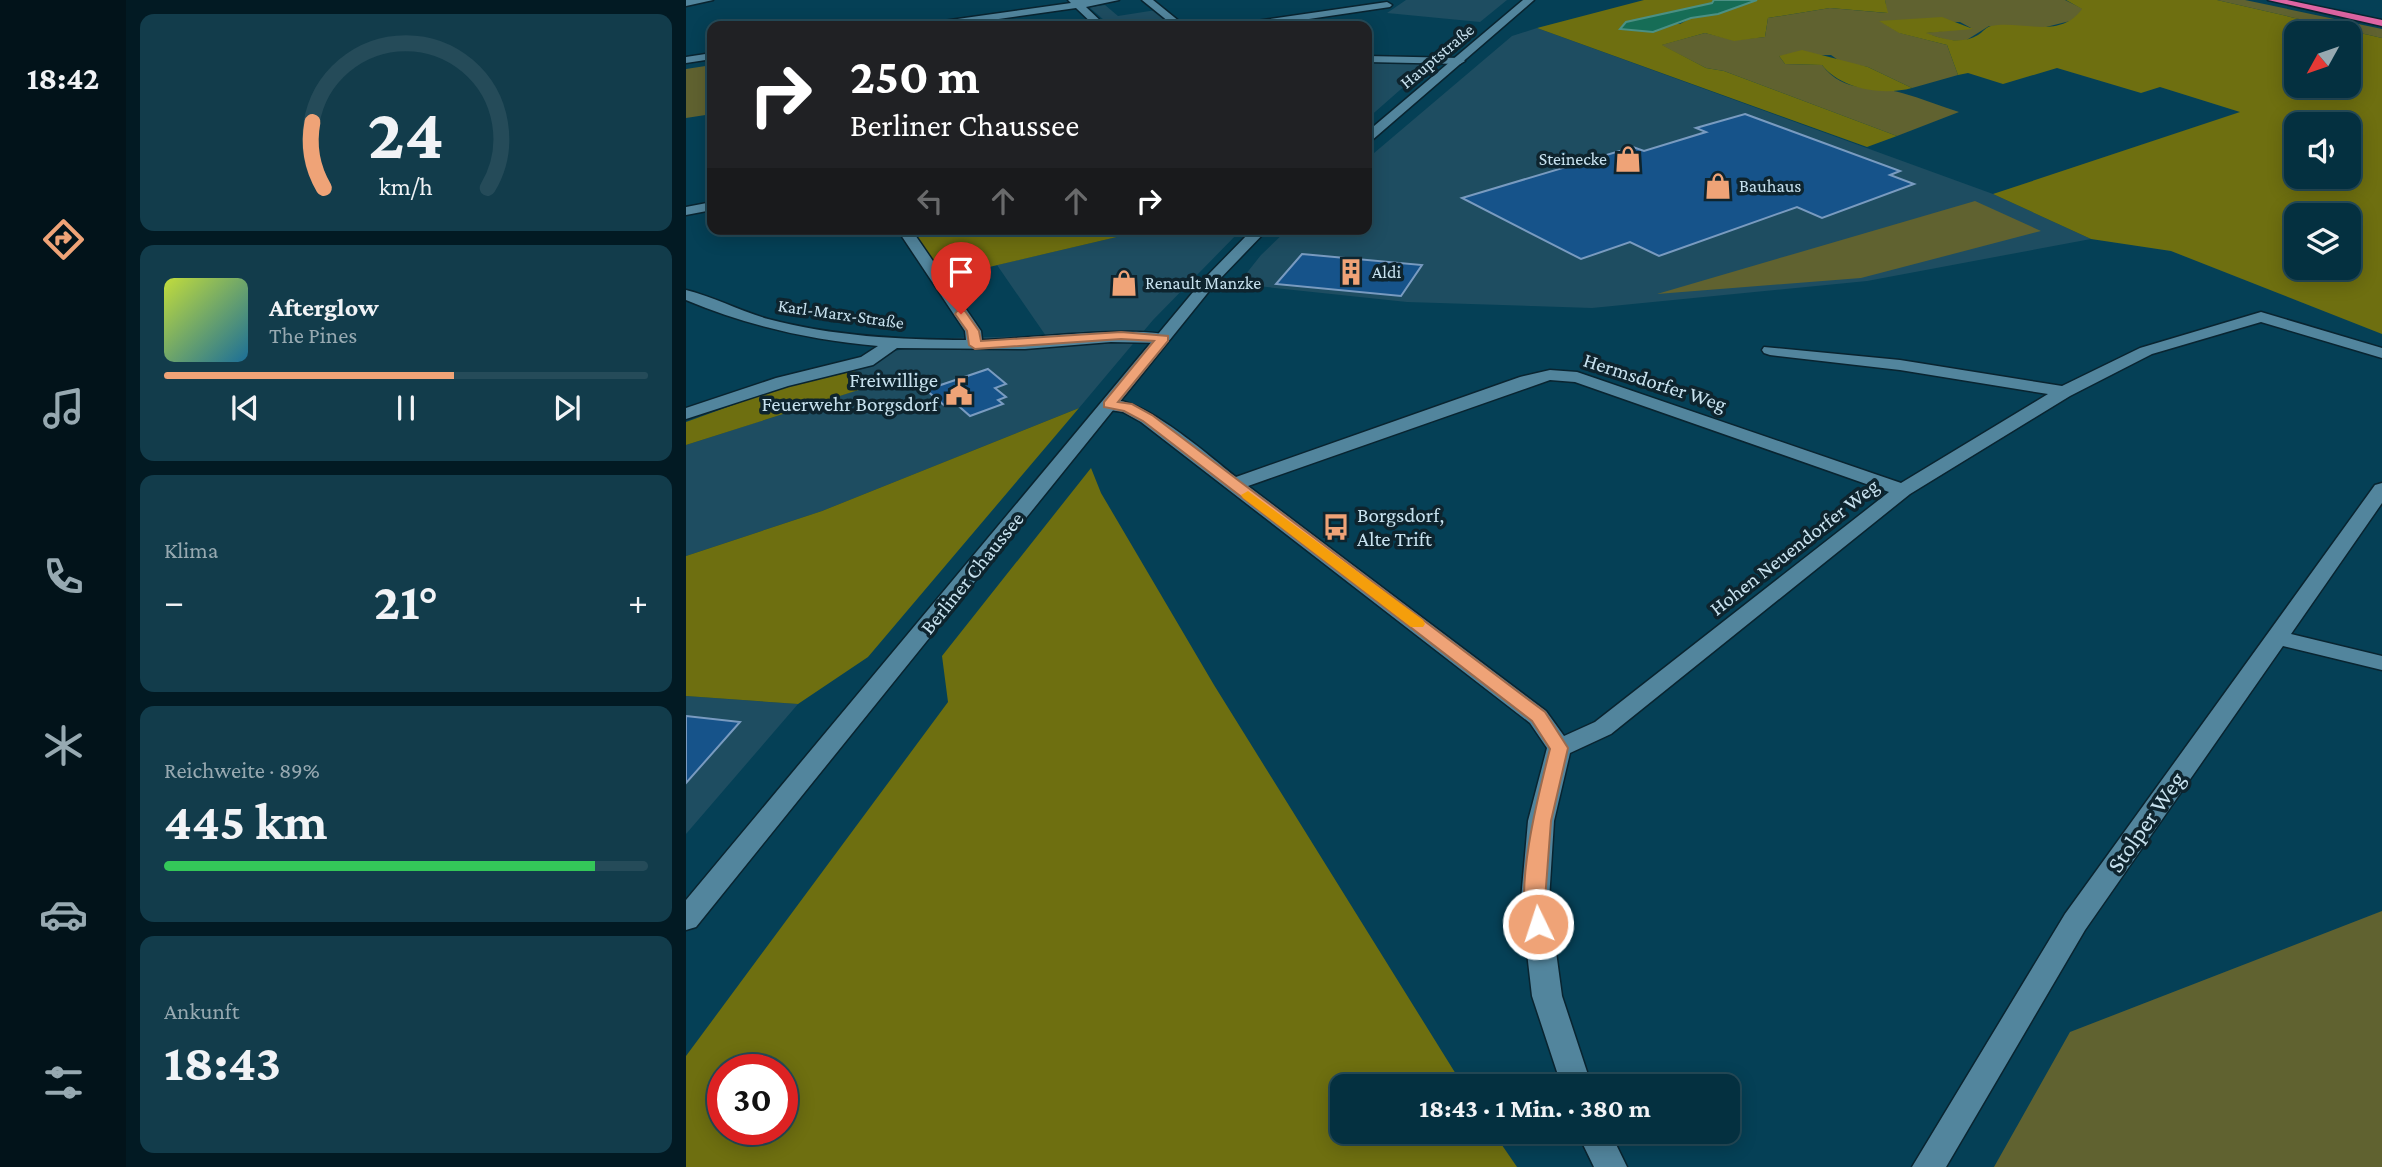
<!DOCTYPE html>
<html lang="de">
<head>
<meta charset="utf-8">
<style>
	body { margin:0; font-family:"Crimson Pro",serif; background:#123c4b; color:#f1f3f6; height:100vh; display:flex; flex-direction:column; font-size:26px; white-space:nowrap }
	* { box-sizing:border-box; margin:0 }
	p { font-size:23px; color:#97a9b1 }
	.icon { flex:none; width:38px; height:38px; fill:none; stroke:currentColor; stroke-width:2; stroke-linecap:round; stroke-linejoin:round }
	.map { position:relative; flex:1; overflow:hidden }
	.drawer { display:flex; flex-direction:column; gap:14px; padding:14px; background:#021a23; width:560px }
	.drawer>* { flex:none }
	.hud { position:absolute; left:21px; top:21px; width:665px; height:214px; border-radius:14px; box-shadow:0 4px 18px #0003,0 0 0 2px #254b59; background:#202124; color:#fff; overflow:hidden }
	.needle { width:46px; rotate:230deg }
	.tools { position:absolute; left:1598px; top:21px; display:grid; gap:14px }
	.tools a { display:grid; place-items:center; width:77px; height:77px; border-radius:14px; background:#043040; box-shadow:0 4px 18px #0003,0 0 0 2px #254b59; font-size:35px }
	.speed { position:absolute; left:21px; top:1054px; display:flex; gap:14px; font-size:35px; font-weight:700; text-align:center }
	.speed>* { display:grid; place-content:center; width:91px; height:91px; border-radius:50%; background:#043040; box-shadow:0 4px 18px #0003,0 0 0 2px #254b59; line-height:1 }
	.speed .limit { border:10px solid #d22; background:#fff; color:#111 }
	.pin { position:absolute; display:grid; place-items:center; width:60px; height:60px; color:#fff; margin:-72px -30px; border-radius:50% 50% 50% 0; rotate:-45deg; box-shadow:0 0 7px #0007 }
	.pin .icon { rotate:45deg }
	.me { position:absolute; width:77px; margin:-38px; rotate:356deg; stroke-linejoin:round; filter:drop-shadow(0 0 5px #0008) }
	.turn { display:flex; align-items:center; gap:24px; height:147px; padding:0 28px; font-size:32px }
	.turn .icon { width:91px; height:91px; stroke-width:2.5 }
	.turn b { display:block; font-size:49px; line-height:60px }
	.lanes { display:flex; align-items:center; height:66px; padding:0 28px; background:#0003; justify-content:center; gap:35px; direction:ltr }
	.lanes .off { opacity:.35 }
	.big { font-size:52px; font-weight:700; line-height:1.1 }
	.drawer .card { flex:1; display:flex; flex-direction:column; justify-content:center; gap:10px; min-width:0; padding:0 24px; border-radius:14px; background:#123c4b }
	.drawer .dial { align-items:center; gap:0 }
	.dial svg { height:182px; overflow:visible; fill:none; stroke:#254b59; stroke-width:7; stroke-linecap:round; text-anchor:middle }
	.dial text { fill:#f1f3f6; stroke:none }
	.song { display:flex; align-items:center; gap:21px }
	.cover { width:84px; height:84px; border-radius:10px; background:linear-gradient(135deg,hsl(70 70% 55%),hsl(200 70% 35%)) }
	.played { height:7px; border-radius:4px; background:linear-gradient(90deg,#efa377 60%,#254b59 60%) }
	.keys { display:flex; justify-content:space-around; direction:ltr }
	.heat { display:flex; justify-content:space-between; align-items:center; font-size:38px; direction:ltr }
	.charge { height:10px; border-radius:5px; background:linear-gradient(90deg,#34c759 89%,#254b59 0) }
	.trip { position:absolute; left:644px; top:1074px; width:410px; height:70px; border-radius:14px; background:#043040; box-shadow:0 4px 18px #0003,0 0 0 2px #254b59; font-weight:700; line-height:70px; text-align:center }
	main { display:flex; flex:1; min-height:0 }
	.tabs { display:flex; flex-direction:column; width:126px; justify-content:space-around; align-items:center; background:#02131a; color:#97a9b1 }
	.tabs .icon { width:49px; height:49px }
	.tabs .on { color:#efa377 }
	.tabs b { font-size:32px; color:#f1f3f6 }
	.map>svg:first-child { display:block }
	.built { fill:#1e4d61 }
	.green { fill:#606230 }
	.forest { fill:#6e6f10; fill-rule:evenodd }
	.water { fill:#166d56; stroke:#4b9084; stroke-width:2 }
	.building { fill:#16538a; stroke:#799bc0; stroke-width:2 }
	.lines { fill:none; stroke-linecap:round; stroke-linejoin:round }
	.street-casing { stroke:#092430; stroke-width:3 }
	.secondary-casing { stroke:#092430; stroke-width:3 }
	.highway-casing { stroke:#092430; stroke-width:3 }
	.street { fill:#52859d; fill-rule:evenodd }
	.secondary { fill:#52859d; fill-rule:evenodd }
	.highway { fill:#de65a3; fill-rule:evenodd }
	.route { fill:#efa377; stroke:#9b6a4d; stroke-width:2 }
	.slow { fill:#f59e0b }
	.labels { text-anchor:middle; stroke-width:7; stroke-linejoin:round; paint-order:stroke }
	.far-street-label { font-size:18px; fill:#c8e2ef; stroke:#0e242e }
	.far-poi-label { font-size:18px; fill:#c8e2ef; stroke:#0e242e; text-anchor:start }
	.poi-label { font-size:21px; fill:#c8e2ef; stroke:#0e242e; text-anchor:end }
	.street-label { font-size:21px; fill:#c8e2ef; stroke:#0e242e }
	.near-street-label { font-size:24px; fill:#c8e2ef; stroke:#0e242e }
</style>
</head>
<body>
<main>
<nav class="tabs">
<b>18:42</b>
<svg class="icon on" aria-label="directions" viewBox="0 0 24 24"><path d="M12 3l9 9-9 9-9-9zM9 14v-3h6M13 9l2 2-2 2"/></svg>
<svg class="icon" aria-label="music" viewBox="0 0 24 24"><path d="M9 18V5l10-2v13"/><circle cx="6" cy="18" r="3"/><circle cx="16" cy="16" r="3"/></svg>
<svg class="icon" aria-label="phone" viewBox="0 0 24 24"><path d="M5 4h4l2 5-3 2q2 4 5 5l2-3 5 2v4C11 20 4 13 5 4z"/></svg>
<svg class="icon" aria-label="climate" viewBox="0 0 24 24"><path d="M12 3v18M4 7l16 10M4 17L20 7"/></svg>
<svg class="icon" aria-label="car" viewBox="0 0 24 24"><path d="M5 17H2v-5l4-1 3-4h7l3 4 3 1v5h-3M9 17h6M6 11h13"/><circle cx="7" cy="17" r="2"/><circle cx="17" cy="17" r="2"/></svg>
<svg class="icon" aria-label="filters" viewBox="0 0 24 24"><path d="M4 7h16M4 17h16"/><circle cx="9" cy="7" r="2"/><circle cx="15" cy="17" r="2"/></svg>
</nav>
<section class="drawer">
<div class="card dial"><svg viewBox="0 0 100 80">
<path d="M14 69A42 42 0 1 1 86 69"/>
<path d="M14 69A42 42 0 0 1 9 40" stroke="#efa377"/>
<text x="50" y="56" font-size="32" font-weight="700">24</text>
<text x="50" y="72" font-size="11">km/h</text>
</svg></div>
<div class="card">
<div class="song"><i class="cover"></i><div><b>Afterglow</b><p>The Pines</p></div></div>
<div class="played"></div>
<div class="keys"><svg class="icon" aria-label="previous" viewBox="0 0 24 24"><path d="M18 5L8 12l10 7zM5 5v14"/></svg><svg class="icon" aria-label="pause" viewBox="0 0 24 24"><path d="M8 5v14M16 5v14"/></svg><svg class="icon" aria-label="next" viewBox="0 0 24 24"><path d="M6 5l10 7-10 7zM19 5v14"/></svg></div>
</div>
<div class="card"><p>Klima</p>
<div class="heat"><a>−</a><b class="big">21°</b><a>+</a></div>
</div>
<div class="card"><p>Reichweite · 89%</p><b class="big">445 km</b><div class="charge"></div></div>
<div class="card"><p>Ankunft</p><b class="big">18:43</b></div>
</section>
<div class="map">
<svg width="1696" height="1167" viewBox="0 0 1696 1167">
	<rect width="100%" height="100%" fill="#054056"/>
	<path class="built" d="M720,0H821L794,22L701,13Z
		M419,5L432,16L470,10L489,26H425L403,7Z
		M851,28L1307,194L1405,239L1181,281L906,308L721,302L552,284L575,255L602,229H681V159L826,36Z
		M690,60L747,61L681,119V61Z
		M465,229H556L467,320L393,408L136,511L0,556V445L181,387L158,363L265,338L360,336L311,265Z
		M0,696L112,704L0,834Z"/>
	<path class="green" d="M1199,0H1379L1397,9L1388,20L1352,29L1303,26L1279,41L1261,40L1238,33L1285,28L1274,22L1194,21L1214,33L1261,45L1272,75L1226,88L1182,67L1155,62L1145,55L1093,56L1099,64L1136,65C1159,95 1186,84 1216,93C1235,98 1254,106 1273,112L1211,136L1038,71L1020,68L975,45L1019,33L1048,40L1079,37L1082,18L1144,8L1201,13Z
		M1531,0H1559L1696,29V38Z
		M26,65V114L0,118V69Z
		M1289,201L1355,231L1175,278L971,294Z
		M1696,911V1167H1308L1384,1032Z"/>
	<path class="forest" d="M958,0H1028L1026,3L940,22L994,24L1005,18L1032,14L1071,0H1199L1202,13L1144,8L1082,18L1079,37L1048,41L1019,33L976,45L1020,68L1038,71L1211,136L1181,147L851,28Z
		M1380,0H1531L1696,38V334L1485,251L1405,239L1307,194L1554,112L1474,87L1455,93L1371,68L1317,84L1282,73L1272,75L1261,45L1213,33L1193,21L1256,17L1287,29L1240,33C1257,39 1275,45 1292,35C1297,32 1300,27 1305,26C1336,20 1374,40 1396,9ZM1662,33V86H1610V33ZM1662,124V177H1610V124ZM1662,215V268H1610V215Z
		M1116,50L1182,67L1226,88C1196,96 1155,89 1136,65L1099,64L1093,56Z
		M218,229H465L252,279Z
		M168,371L182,387L0,445V422L94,388Z
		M393,408L182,657L112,704L0,696V556L136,511Z
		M405,468L415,493L528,685L778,1087H656V1132H807L831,1167H0V1056L262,702L256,656ZM96,1069V1129H37V1069Z"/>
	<path class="water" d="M1028,0H1071L1032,14L1005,18L967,32L934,29L940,22L1026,3Z"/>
	<path class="building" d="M1059,114L1214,171L1204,175L1228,184L1136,218L1111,207L973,256L944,242L895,259L776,198L947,147L958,151L1020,132L1010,128Z
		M616,254L736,265L715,296L590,284Z
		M302,369L320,384L309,388L320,397L312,400L317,404L284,416L268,402L259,406L240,390Z
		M0,716L54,722L0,783Z"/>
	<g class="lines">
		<defs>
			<path id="street" d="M0,0H27L0,6Z
				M382,0H433L400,7L420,26H409L390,8L263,26H238L243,23L385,3Z
				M456,0H467L499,26H488Z
				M701,2L706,5L704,7L576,26H552L557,23Z
				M26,53V59L0,63V57Z
				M681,56L774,58L779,61L774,64L681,62Z
				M26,202V210L0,215V207Z
				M211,229H225L295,331L296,340C326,340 471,323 485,338L477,343L425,342L339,349L211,348L187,365L102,386L0,419V408L90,378L175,357L192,346C125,340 62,326 0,300V290C28,297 54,311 82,319C146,336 214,340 280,340L279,331Z
				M1575,312L1696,348V358L1575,322L1466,354L1384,396L1224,494L925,734L884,753L868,821L863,900L876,996L906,1087H876L846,996L835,900L842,821L861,748L844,723L455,422L437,412L417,409L414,405C438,379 529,461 550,477L834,377L864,370L891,372L1215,483L1362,394L1214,370L1084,355L1078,353L1076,350L1078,347L1214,360L1376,386L1454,348ZM864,380L889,382L1203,492L909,722L878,736L860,711L562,486Z
				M1696,483V503L1605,634L1696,656V670L1597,646L1399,930L1260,1167H1226L1379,914L1689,485Z
				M891,1132H924L941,1167H908Z"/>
			<path id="secondary" d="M837,0H848L685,141L681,142V132Z
				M567,229H582L528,285L10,927L0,930V900L518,279Z"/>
			<path id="highway" d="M1582,0H1601L1696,20V26Z"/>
		</defs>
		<use href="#street" class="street-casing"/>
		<use href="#secondary" class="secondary-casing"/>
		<use href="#highway" class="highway-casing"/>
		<use href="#street" class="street"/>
		<use href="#secondary" class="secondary"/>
		<use href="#highway" class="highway"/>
	</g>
	<path class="route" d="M271,311H279L293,331L295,341L435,332L482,336V341L432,402L446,404L466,415L859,712L882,748L865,821L859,900L862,924L859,930L852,932L844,930C826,894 854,788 864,749L846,721L457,421L438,411L418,407V402L468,341L435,339L289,349L283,345L281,331L269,314Z"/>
	<path class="slow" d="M562,491L737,620L739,624L737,627H725L557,498L555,495Z"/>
	<defs>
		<symbol id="shop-bare" viewBox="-9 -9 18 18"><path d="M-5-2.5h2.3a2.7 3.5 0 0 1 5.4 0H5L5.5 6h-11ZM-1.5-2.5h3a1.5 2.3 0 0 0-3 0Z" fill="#efa377" stroke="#0e242e" stroke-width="2.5" paint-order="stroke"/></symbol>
		<symbol id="building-bare" viewBox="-9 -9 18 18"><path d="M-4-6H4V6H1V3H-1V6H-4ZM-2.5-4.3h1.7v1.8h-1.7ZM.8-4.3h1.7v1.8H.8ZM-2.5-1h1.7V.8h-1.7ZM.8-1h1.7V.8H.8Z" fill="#efa377" stroke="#0e242e" stroke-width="2.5" paint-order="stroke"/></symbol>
		<symbol id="civic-bare" viewBox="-9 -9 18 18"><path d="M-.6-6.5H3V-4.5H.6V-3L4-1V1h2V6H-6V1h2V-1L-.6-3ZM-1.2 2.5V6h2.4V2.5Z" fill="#efa377" stroke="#0e242e" stroke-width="2.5" paint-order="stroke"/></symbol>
		<symbol id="bus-bare" viewBox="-9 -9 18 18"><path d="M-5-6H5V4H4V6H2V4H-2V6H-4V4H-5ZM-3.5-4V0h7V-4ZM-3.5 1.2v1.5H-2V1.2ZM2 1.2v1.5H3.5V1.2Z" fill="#efa377" stroke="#0e242e" stroke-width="2.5" paint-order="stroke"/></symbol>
	</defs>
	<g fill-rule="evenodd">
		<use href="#shop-bare" x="923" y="140" width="38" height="38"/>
		<use href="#shop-bare" x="1013" y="167" width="38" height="38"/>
		<use href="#building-bare" x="646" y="253" width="38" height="38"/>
		<use href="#shop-bare" x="419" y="264" width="38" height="38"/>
		<use href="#civic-bare" x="254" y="373" width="38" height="38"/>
		<use href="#bus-bare" x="631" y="508" width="38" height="38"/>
	</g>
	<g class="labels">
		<g class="far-street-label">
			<text transform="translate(751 56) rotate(-40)" y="6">Hauptstraße</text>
			<text transform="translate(155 314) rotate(8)" y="6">Karl-Marx-Straße</text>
		</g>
		<g class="far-poi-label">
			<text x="921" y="165" text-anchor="end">Steinecke</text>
			<text x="1053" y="192">Bauhaus</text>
			<text x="686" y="278">Aldi</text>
			<text x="459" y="289">Renault Manzke</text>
		</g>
		<g class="poi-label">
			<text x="252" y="387">Freiwillige<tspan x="252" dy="24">Feuerwehr Borgsdorf</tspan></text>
			<text x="671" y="522" text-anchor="start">Borgsdorf,<tspan x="671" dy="24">Alte Trift</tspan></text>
		</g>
		<g class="street-label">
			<text transform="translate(969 382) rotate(18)" y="7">Hermsdorfer Weg</text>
			<text transform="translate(1108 547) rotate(-38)" y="7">Hohen Neuendorfer Weg</text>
			<text transform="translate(286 573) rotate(-51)" y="7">Berliner Chaussee</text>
		</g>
		<g class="near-street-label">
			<text transform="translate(1460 822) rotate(-55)" y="8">Stolper Weg</text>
		</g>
	</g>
</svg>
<div class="tools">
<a><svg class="needle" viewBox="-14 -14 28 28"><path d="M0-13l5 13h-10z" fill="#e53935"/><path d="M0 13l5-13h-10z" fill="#97a9b1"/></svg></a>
<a><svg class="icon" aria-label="sound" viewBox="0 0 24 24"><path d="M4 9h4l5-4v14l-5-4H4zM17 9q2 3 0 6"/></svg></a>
<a><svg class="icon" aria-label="layers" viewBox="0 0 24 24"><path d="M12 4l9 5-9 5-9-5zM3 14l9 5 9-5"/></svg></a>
</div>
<div class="speed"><div class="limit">30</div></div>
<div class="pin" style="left:275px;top:314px;background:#d93025"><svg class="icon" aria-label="arrive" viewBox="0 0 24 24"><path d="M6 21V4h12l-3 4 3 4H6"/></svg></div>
<svg class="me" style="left:852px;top:924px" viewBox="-20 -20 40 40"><circle r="17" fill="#efa377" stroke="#fff" stroke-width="3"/><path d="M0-11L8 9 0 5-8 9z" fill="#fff"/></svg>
<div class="trip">18:43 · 1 Min. · 380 m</div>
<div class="hud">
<div class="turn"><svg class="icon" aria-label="right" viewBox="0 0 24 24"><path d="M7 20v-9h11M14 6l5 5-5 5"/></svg><div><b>250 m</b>Berliner Chaussee</div></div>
<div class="lanes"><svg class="icon off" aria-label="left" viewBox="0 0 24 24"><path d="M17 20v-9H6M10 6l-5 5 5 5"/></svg><svg class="icon off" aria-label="ahead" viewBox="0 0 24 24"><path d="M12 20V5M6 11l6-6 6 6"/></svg><svg class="icon off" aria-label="ahead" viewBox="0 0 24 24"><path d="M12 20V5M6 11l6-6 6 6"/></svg><svg class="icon" aria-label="right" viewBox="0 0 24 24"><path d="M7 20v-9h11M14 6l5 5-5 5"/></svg></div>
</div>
</div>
</main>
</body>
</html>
